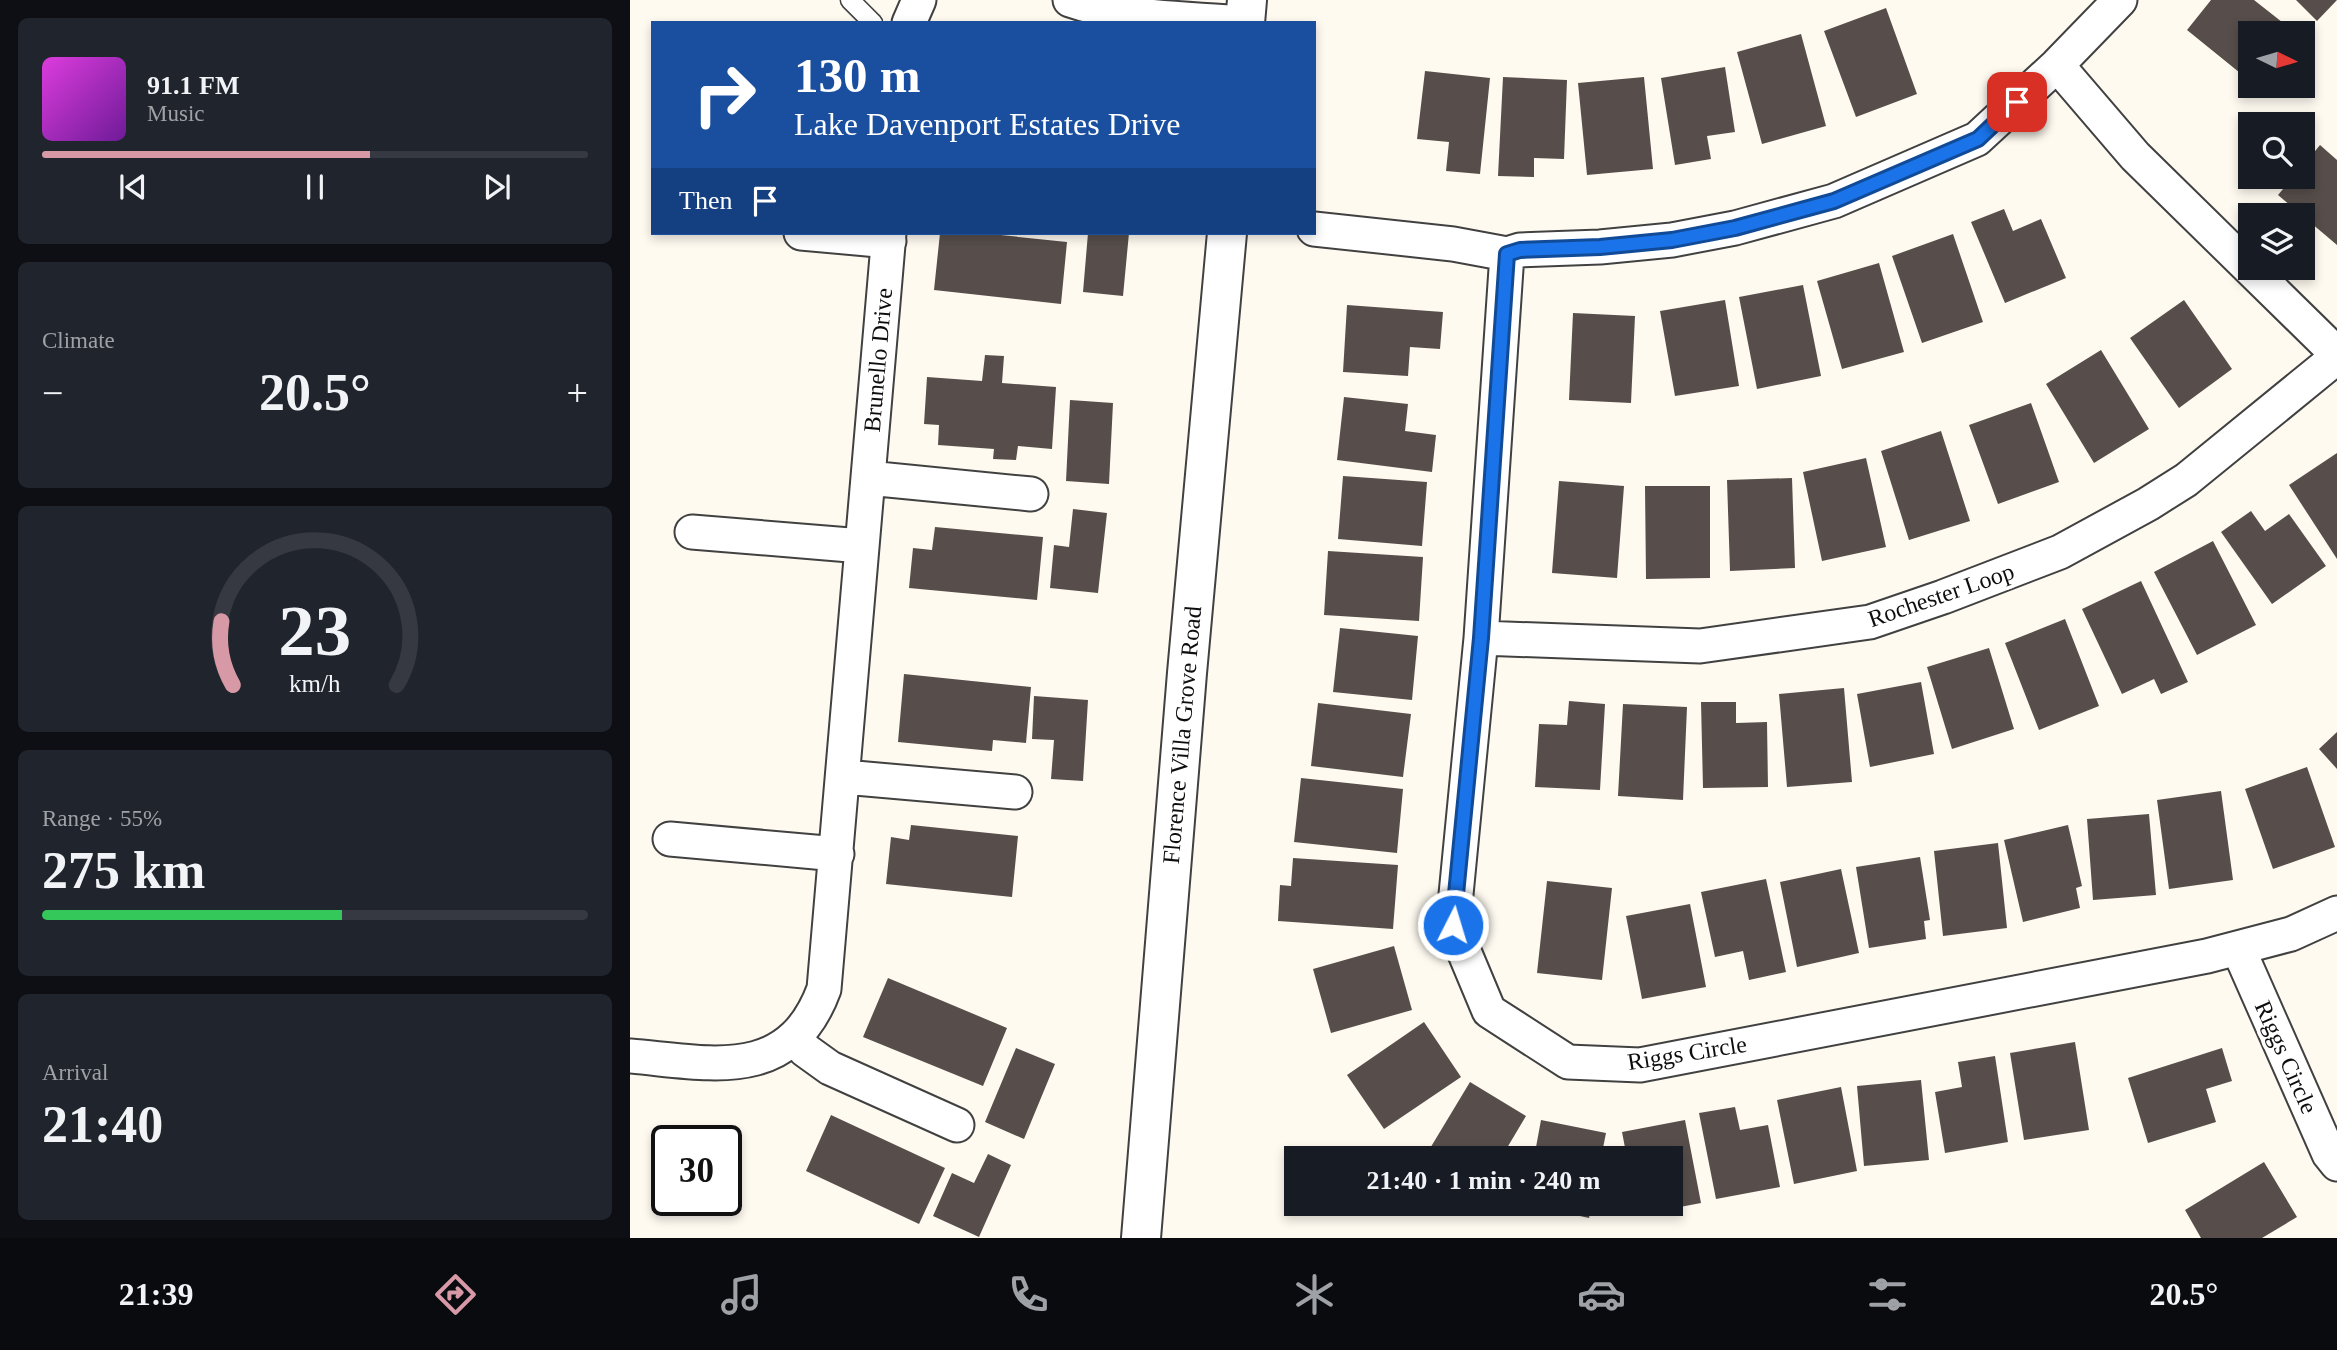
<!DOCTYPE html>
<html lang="en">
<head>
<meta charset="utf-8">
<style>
	body { margin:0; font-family:"Times New Roman",serif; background:#20242c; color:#f1f3f6; height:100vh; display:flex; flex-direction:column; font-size:26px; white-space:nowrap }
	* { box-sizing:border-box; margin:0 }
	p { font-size:23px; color:#9ea1a6 }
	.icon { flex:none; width:38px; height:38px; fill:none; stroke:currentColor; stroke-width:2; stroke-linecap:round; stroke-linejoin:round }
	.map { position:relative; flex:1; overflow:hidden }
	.sheet { display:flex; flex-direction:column; gap:18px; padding:18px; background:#0d0f14; width:630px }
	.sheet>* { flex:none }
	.banner { position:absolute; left:21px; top:21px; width:665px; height:214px; border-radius:0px; box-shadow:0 4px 10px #0003; background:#1a4fa0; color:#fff; overflow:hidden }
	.needle { width:46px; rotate:95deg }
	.fabs { position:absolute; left:1608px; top:21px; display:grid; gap:14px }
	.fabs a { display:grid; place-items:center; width:77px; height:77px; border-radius:0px; background:#171b24; box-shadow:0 4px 10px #0003; font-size:35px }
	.speed { position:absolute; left:21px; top:1125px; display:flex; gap:14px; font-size:35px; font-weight:700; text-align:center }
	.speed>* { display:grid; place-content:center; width:91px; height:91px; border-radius:50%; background:#171b24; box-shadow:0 4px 10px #0003; line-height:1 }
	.speed .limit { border:4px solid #111; border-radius:10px; background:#fff; color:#111 }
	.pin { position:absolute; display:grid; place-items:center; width:60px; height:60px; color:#fff; margin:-30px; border-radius:14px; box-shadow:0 4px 10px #0006 }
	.me { position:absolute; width:77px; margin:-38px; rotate:5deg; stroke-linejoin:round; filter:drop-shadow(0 0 5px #0008) }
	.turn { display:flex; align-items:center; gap:24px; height:147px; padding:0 28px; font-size:32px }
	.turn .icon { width:91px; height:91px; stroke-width:2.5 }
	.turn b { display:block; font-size:49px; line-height:60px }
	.then { display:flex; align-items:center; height:66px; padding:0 28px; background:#0003; gap:14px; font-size:26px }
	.big { font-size:52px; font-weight:700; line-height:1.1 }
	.sheet .card { flex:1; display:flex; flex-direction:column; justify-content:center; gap:10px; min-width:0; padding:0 24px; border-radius:10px; background:#20242c }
	.sheet .dial { align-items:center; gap:0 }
	.dial svg { height:182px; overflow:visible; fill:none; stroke:#363941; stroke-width:7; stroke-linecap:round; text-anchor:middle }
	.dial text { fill:#f1f3f6; stroke:none }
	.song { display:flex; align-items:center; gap:21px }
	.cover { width:84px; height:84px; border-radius:10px; background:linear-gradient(135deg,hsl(300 70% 55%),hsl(280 70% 35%)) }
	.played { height:7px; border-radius:4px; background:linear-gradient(90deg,#d899a7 60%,#363941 60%) }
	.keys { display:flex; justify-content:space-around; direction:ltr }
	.heat { display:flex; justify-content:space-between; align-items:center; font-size:38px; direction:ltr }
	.charge { height:10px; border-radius:5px; background:linear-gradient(90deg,#34c759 55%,#363941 0) }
	.trip { position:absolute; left:654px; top:1146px; width:399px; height:70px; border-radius:0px; background:#171b24; box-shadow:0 4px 10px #0003; font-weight:700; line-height:70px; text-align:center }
	.dock { display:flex; height:112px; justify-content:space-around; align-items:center; background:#090b0e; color:#9ea1a6 }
	.dock .icon { width:49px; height:49px }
	.dock .current { color:#d899a7 }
	.dock b { font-size:32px; color:#f1f3f6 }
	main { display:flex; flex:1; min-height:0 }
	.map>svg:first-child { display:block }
	.building { fill:#574e4b }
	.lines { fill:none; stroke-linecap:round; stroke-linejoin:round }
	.service-casing { stroke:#414141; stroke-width:21 }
	.minor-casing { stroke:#414141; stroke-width:37 }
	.tertiary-casing { stroke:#414141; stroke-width:42 }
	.service { stroke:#fff; stroke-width:18 }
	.minor { stroke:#fff; stroke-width:33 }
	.tertiary { stroke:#fff; stroke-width:38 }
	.route-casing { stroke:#114b97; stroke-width:18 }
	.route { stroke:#1a73e8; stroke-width:12 }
	.labels { text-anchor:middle; stroke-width:7; stroke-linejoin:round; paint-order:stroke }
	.street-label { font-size:24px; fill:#0e0e0e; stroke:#fff }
</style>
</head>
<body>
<main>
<section class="sheet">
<div class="card">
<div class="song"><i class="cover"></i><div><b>91.1 FM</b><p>Music</p></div></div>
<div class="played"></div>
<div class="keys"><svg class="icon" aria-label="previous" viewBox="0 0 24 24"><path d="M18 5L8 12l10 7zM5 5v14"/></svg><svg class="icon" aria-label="pause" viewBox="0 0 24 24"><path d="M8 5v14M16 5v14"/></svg><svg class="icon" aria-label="next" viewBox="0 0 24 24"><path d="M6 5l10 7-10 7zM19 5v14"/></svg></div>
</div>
<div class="card"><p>Climate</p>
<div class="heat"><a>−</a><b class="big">20.5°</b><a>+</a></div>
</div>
<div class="card dial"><svg viewBox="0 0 100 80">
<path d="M14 69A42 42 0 1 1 86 69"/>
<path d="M14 69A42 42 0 0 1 9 41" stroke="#d899a7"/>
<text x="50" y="56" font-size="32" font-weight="700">23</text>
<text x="50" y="72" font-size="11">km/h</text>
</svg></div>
<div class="card"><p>Range · 55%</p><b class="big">275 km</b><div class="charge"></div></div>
<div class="card"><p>Arrival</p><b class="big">21:40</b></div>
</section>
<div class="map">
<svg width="1707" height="1238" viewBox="0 0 1707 1238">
	<rect width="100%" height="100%" fill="#fefaf0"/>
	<path class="building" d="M1581,0H1624L1666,33H1620V81L1557,30Z
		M1666,0H1707L1687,21Z
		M1256,8L1287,94L1226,117L1194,31Z
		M1171,34L1196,126L1132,144L1107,52Z
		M1095,67L1105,132L1077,136L1081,159L1045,165L1031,78Z
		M795,71L860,78L850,174L816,171L819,142L787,139Z
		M873,77L937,80L934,159L904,158V177L868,176Z
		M1014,77L1023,169L957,175L948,83Z
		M1690,145L1707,160V245L1648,195L1663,177H1673V166Z
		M1374,209L1383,231L1411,219L1436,278L1375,303L1341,222Z
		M310,233H351L437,242L431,304L304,290Z
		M458,233H499L493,296L453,292Z
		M1323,234L1353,322L1292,343L1262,256Z
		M1249,263L1274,352L1212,369L1187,281Z
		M1173,285L1191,376L1127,389L1109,297Z
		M1095,300L1109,386L1045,396L1030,311Z
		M1554,300L1602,369L1549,408L1500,338Z
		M717,305L813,312L810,349L780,347L778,376L713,372Z
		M943,313L1005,316L1001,403L939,400Z
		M1471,350L1519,429L1464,463L1416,384Z
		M355,355L374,356L372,383L426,387L422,449L388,446L386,460L363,459L364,449L308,445L309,425L294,424L297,377L352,381Z
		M714,397L778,404L775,431L806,435L802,472L707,460Z
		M440,400L483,403L479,484L436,481Z
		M1401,403L1429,482L1368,504L1339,425Z
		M1311,431L1340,521L1279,540L1251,451Z
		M1707,453V559L1659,485Z
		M1236,458L1256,547L1192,561L1173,472Z
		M713,476L797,482L792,546L708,539Z
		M1162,478L1165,568L1100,571L1097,480Z
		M929,481L994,486L987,578L922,573Z
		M1015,486H1080V578L1016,579Z
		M443,509L477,513L468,593L420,588L424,545L439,547Z
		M1621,511L1635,531L1659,514L1696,566L1642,604L1591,532Z
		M305,527L413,537L407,600L279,588L283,548L302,550Z
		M1583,541L1626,625L1567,655L1524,572Z
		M698,551L793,557L789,621L694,615Z
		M1511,581L1558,682L1531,694L1524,679L1492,694L1452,609Z
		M1435,619L1469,706L1409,730L1375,643Z
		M710,628L788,636L782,700L703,692Z
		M1359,648L1384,729L1322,749L1297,667Z
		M274,674L401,687L396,743L363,740L362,751L268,742Z
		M1291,682L1304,754L1240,767L1227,694Z
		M1214,688L1222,782L1157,787L1149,694Z
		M404,696L458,700L453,781L421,779L424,740L402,739Z
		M939,701L975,704L970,790L905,787L909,724L937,725Z
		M1071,702H1106V723L1137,722L1138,787L1073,788Z
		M688,703L781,714L773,777L681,766Z
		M993,704L1057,707L1053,800L988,796Z
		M1707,732V769L1689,749Z
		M1677,767L1705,847L1643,869L1615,789Z
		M671,778L773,789L767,853L664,842Z
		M1591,791L1603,880L1539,889L1527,800Z
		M1519,814L1526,895L1463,900L1457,819Z
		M281,825L388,836L382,897L256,884L261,837L279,840Z
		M1438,825L1452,886L1446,888L1450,908L1393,922L1374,840Z
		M1368,843L1377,928L1313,936L1304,851Z
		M1290,857L1300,920L1294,921L1296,939L1239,948L1226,867Z
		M663,858L768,865L763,929L648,921L650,885L661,886Z
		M1211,869L1229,953L1167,967L1150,882Z
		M1136,879L1156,972L1119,980L1113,951L1085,957L1071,892Z
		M917,881L982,888L972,980L907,973Z
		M1060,904L1076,987L1012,999L996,916Z
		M764,946L782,1010L701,1033L683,969Z
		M258,978L377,1028L353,1086L233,1037Z
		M794,1022L831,1077L754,1129L717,1075Z
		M1445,1042L1459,1130L1394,1140L1380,1053Z
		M386,1048L425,1064L394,1139L355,1122Z
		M1592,1048L1602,1081L1576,1089L1586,1122L1518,1143L1498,1078Z
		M1365,1056L1378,1142L1315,1153L1305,1092L1332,1087L1328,1062Z
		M1291,1080L1299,1160L1234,1166L1227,1086Z
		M840,1082L896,1116L871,1158H802L796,1155Z
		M1211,1087L1227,1171L1164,1184L1147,1100Z
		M1105,1107L1110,1130L1138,1125L1150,1187L1086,1199L1069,1113Z
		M201,1115L315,1168L289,1224L176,1171Z
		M911,1120L976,1133L971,1158H904Z
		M1055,1120L1071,1203L1008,1215L1006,1204H1041V1158H997L992,1132Z
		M358,1154L381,1165L349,1237L303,1216L322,1173L344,1183Z
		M1634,1162L1667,1217L1632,1238H1571L1555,1210Z
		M895,1204H962L959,1218Z"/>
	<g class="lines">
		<defs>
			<path id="service" d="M220,0L243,23"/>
			<path id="minor" d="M440,0C494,19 555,18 612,23
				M279,23L289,0
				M1427,65L1505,156L1707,354
				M684,229L823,244L877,254L890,250L970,247L1042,240L1105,228L1204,201L1347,139L1427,65L1490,0
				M171,233L259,241
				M877,254L851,638L823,925L859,1011L938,1062L1010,1065L1577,956L1661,934L1707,913
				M238,478L401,494
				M62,532L232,546
				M851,638L1070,646L1240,622L1313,597L1430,552L1518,504L1556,480L1707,357
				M214,777L385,792
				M40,839L207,854
				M1608,948L1699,1154L1707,1164
				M166,1037L175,1050L200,1068L327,1125
				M0,1056C81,1063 159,1084 194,989L259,233"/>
			<path id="tertiary" d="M615,23L617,0
				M511,1238L557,673L597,233"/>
		</defs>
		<use href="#service" class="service-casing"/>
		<use href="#minor" class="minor-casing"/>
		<use href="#tertiary" class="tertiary-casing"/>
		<use href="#service" class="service"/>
		<use href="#minor" class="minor"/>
		<use href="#tertiary" class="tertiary"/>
	</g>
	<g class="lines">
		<defs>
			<path id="route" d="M823,925L851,638L877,254L890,250L970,247L1042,240L1105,228L1204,201L1348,139L1387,102"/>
		</defs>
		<use href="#route" class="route-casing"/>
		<use href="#route" class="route"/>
	</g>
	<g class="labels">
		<g class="street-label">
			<text transform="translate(248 360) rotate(-85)" y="8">Brunello Drive</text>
			<text transform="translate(1311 595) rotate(-19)" y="8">Rochester Loop</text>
			<text transform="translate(552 735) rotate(-85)" y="8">Florence Villa Grove Road</text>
			<text transform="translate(1057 1053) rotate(-9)" y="8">Riggs Circle</text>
			<text transform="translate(1656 1057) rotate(66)" y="8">Riggs Circle</text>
		</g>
	</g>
</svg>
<div class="fabs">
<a><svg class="needle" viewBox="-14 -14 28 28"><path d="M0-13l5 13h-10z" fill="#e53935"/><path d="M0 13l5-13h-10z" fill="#9ea1a6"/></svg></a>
<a><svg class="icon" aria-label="search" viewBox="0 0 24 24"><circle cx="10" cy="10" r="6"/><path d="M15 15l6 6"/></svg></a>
<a><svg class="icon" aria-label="layers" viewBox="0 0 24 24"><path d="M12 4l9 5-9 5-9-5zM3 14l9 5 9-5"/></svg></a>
</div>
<div class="speed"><div class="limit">30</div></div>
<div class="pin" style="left:1387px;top:102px;background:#d93025"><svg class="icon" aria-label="arrive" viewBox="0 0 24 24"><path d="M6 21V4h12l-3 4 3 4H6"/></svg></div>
<svg class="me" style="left:823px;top:925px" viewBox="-20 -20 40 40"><circle r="17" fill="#1a73e8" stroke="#fff" stroke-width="3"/><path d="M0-11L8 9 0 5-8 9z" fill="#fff"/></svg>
<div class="trip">21:40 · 1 min · 240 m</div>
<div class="banner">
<div class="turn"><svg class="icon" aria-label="right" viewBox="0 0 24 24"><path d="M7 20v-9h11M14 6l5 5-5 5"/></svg><div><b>130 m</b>Lake Davenport Estates Drive</div></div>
<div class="then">Then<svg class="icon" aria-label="arrive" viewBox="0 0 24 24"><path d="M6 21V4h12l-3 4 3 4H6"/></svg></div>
</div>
</div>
</main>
<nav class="dock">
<b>21:39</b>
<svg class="icon current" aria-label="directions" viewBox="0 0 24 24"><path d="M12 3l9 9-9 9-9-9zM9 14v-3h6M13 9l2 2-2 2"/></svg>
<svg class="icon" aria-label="music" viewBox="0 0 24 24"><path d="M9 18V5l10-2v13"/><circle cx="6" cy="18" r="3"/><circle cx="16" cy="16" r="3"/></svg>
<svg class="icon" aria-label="phone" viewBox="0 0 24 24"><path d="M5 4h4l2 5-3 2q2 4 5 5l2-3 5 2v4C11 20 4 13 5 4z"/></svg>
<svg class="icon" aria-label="climate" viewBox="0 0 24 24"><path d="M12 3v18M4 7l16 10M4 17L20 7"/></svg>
<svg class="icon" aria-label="car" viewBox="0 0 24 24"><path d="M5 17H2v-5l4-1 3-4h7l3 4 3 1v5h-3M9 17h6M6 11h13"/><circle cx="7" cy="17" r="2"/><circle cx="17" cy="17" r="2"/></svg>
<svg class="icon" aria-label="filters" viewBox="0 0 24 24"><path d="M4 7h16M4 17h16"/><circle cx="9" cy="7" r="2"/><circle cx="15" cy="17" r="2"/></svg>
<b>20.5°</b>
</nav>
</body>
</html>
